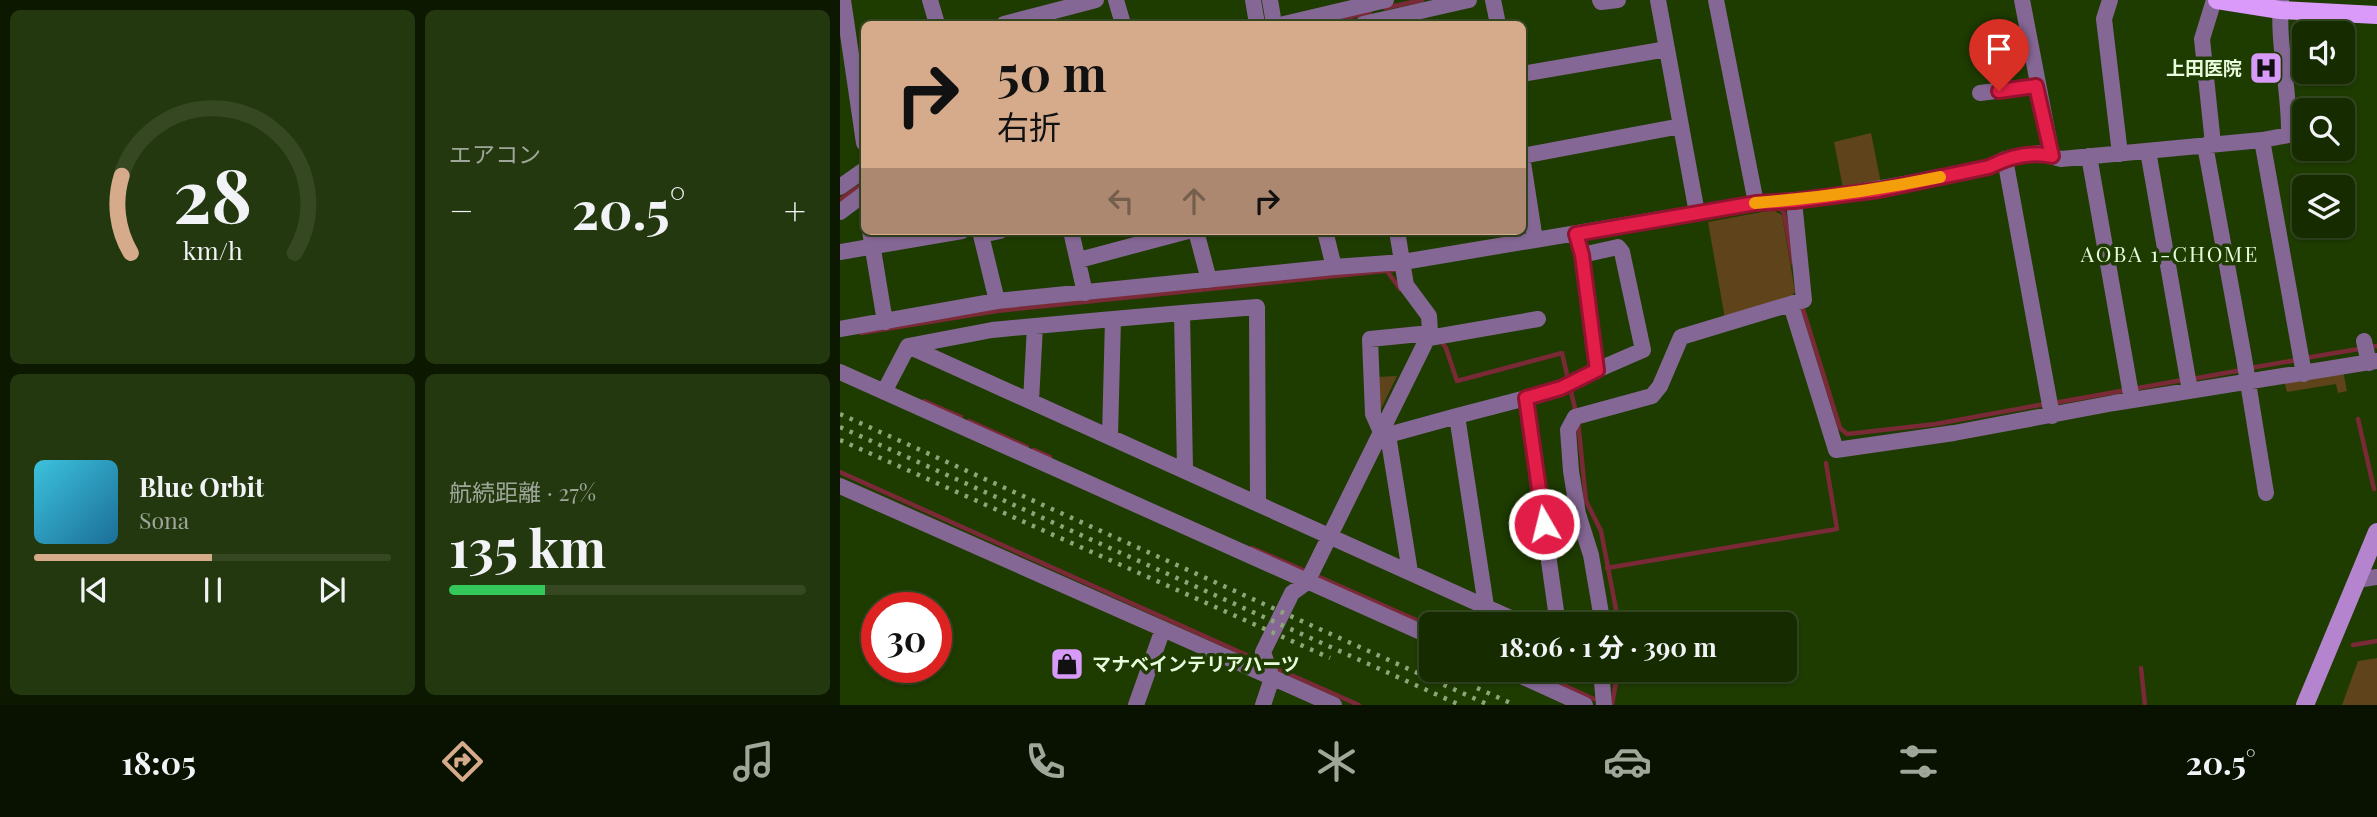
<!DOCTYPE html>
<html lang="ja">
<head>
<meta charset="utf-8">
<style>
	body { margin:0; font-family:"Playfair Display","Noto Sans JP",serif; background:#23380f; color:#f1f3f6; height:100vh; display:flex; flex-direction:column; font-size:26px; white-space:nowrap }
	* { box-sizing:border-box; margin:0 }
	p { font-size:23px; color:#9ea799 }
	.icon { flex:none; width:38px; height:38px; fill:none; stroke:currentColor; stroke-width:2; stroke-linecap:round; stroke-linejoin:round }
	.map { position:relative; flex:1; overflow:hidden }
	.drawer { display:flex; flex-direction:column; gap:10px; padding:10px; background:#0c1800; width:840px }
	.drawer>* { flex:none }
	.top-card { position:absolute; left:21px; top:21px; width:665px; height:214px; border-radius:10px; box-shadow:0 2px 5px #0004,0 0 0 2px #354822; background:#d6ab8b; color:#111; overflow:hidden }
	.controls { position:absolute; left:1452px; top:21px; display:grid; gap:14px }
	.controls a { display:grid; place-items:center; width:63px; height:63px; border-radius:10px; background:#162c00; box-shadow:0 2px 5px #0004,0 0 0 2px #354822; font-size:35px }
	.speed { position:absolute; left:21px; top:592px; display:flex; gap:14px; font-size:35px; font-weight:700; text-align:center }
	.speed>* { display:grid; place-content:center; width:91px; height:91px; border-radius:50%; background:#162c00; box-shadow:0 2px 5px #0004,0 0 0 2px #354822; line-height:1 }
	.speed .limit { border:10px solid #d22; background:#fff; color:#111 }
	.pin { position:absolute; display:grid; place-items:center; width:60px; height:60px; color:#fff; margin:-72px -30px; border-radius:50% 50% 50% 0; rotate:-45deg; box-shadow:0 0 7px #0007 }
	.pin .icon { rotate:45deg }
	.me { position:absolute; width:77px; margin:-38px; rotate:352deg; stroke-linejoin:round; filter:drop-shadow(0 0 5px #0008) }
	.turn { display:flex; align-items:center; gap:24px; height:147px; padding:0 21px; font-size:32px }
	.turn .icon { width:91px; height:91px; stroke-width:2.5 }
	.turn b { display:block; font-size:49px; line-height:60px }
	.lanes { display:flex; align-items:center; height:66px; padding:0 21px; background:#0003; justify-content:center; gap:35px; direction:ltr }
	.lanes .off { opacity:.35 }
	.big { font-size:52px; font-weight:700; line-height:1.1 }
	.drawer .tile { flex:1; display:flex; flex-direction:column; justify-content:center; gap:10px; min-width:0; padding:0 24px; border-radius:10px; background:#23380f }
	.drawer .dial { align-items:center; gap:0 }
	.dial svg { height:182px; overflow:visible; fill:none; stroke:#354822; stroke-width:7; stroke-linecap:round; text-anchor:middle }
	.dial text { fill:#f1f3f6; stroke:none }
	.song { display:flex; align-items:center; gap:21px }
	.cover { width:84px; height:84px; border-radius:10px; background:linear-gradient(135deg,hsl(190 70% 55%),hsl(200 70% 35%)) }
	.played { height:7px; border-radius:4px; background:linear-gradient(90deg,#d6ab8b 50%,#354822 50%) }
	.keys { display:flex; justify-content:space-around; direction:ltr }
	.heat { display:flex; justify-content:space-between; align-items:center; font-size:38px; direction:ltr }
	.charge { height:10px; border-radius:5px; background:linear-gradient(90deg,#34c759 27%,#354822 0) }
	.drawer .tiles { flex:1; display:grid; gap:10px; grid-template-columns:repeat(2,1fr) }
	.trip { position:absolute; left:579px; top:612px; width:378px; height:70px; border-radius:10px; background:#162c00; box-shadow:0 2px 5px #0004,0 0 0 2px #354822; font-weight:700; line-height:70px; text-align:center }
	.menu { display:flex; height:112px; justify-content:space-around; align-items:center; background:#091200; color:#9ea799 }
	.menu .icon { width:49px; height:49px }
	.menu .selected { color:#d6ab8b }
	.menu b { font-size:32px; color:#f1f3f6 }
	main { display:flex; flex:1; min-height:0 }
	.map>svg:first-child { display:block }
	.green { fill:#5f431b }
	.lines { fill:none; stroke-linecap:round; stroke-linejoin:round }
	.stream { stroke:#7a2937; stroke-width:4.5 }
	.street { stroke:#856795; stroke-width:16 }
	.secondary { stroke:#b584ce; stroke-width:18 }
	.primary { stroke:#d99af9; stroke-width:18 }
	.rail { stroke:#8da579; stroke-width:4.5; stroke-dasharray:3.5 7; stroke-linecap:butt }
	.route-casing { stroke:#92132f; stroke-width:18 }
	.route { stroke:#e11d48; stroke-width:12 }
	.slow { stroke:#f59e0b; stroke-width:12 }
	.labels { text-anchor:middle; stroke-width:7; stroke-linejoin:round; paint-order:stroke }
	.poi-label { font-size:19px; font-weight:bold; fill:#e8fbdc; stroke:#1e3b00; text-anchor:end }
	.neighbourhood-label { font-size:21px; letter-spacing:2px; fill:#e8fbdc; stroke:#1e3b00 }
</style>
</head>
<body>
<main>
<section class="drawer">
<div class="tiles">
<div class="tile dial"><svg viewBox="0 0 100 80">
<path d="M14 69A42 42 0 1 1 86 69"/>
<path d="M14 69A42 42 0 0 1 10 35" stroke="#d6ab8b"/>
<text x="50" y="56" font-size="32" font-weight="700">28</text>
<text x="50" y="72" font-size="11">km/h</text>
</svg></div>
<div class="tile"><p>エアコン</p>
<div class="heat"><a>−</a><b class="big">20.5°</b><a>+</a></div>
</div>
<div class="tile">
<div class="song"><i class="cover"></i><div><b>Blue Orbit</b><p>Sona</p></div></div>
<div class="played"></div>
<div class="keys"><svg class="icon" aria-label="previous" viewBox="0 0 24 24"><path d="M18 5L8 12l10 7zM5 5v14"/></svg><svg class="icon" aria-label="pause" viewBox="0 0 24 24"><path d="M8 5v14M16 5v14"/></svg><svg class="icon" aria-label="next" viewBox="0 0 24 24"><path d="M6 5l10 7-10 7zM19 5v14"/></svg></div>
</div>
<div class="tile"><p>航続距離 · 27%</p><b class="big">135 km</b><div class="charge"></div></div>
</div>
</section>
<div class="map">
<svg width="1537" height="705" viewBox="0 0 1537 705">
	<rect width="100%" height="100%" fill="#1e3b00"/>
	<path class="green" d="M1031,133L1041,183L1003,188L994,142Z
		M933,210L942,215L955,292L946,302L885,319L868,222Z
		M1503,371L1507,391L1498,393L1496,384L1447,392L1444,381Z
		M557,376L538,415L537,377Z
		M1537,658V705H1502L1518,661Z"/>
	<g class="lines">
		<path class="stream" d="M545,8L582,0
			M481,24L530,12
			M0,200L24,183
			M936,208L941,209L944,213L953,263
			M547,271L560,289
			M962,306L1000,428L1007,434L1096,424L1205,404
			M21,333L157,311L554,270
			M600,340L606,348L617,381L722,353L728,379
			M1465,358L1537,346
			M1410,368L1457,360
			M1352,379L1402,370
			M730,387L736,413
			M84,401L121,417
			M1214,403L1343,380
			M1518,419L1534,489
			M129,421L187,447
			M738,421L746,501L761,531L779,625
			M194,450L210,457
			M0,472L422,662
			M412,548L463,570
			M767,568L997,529L986,463
			M477,576L592,627
			M1513,645L1537,641
			M433,667L519,705
			M1301,668L1305,705
			M690,670L754,699
			M772,705L778,670"/>
		<path class="street" d="M3,0L24,143
			M90,0L97,24
			M276,0L283,24
			M413,0L417,24
			M430,0L434,24
			M653,0L658,24
			M760,0L761,2L778,0
			M818,0L827,49
			M876,0L916,203
			M1182,0L1212,156
			M1270,0L1264,19L1280,154
			M164,24L256,0
			M444,24L546,0
			M523,24L629,0
			M682,74L827,49L841,126
			M1140,93L1196,86
			M1422,140L1464,374
			M1373,144L1362,39L1374,0
			M1365,145L1404,358L1426,493
			M1308,151L1350,391
			M682,156L841,126L857,213
			M682,156L695,240
			M1249,156L1292,400
			M1165,159L1212,416
			M0,187L24,170
			M0,212L24,194
			M30,231L45,322
			M140,231L157,301
			M231,231L245,293
			M356,231L369,280
			M485,231L494,267
			M736,234L742,255L778,247L782,252L803,350L757,370
			M141,235L160,231
			M0,252L122,231
			M239,260L348,231
			M951,305L996,450L1114,433L1274,403L1537,361
			M0,329L157,301L494,267L563,262L916,203C995,199 1071,183 1149,167L1165,159L1198,153L1221,159L1422,140L1449,135C1450,90 1437,45 1441,0
			M589,338L698,319
			M1524,341L1529,363
			M68,346L686,625
			M0,372L592,637
			M44,392L68,346L152,330L195,326
			M686,398L721,388L757,370L742,255
			M191,401L195,326L273,319
			M617,416L686,398L718,625
			M548,435L617,416L646,606
			M270,436L273,319L342,313
			M345,469L342,313L417,307L418,502
			M0,486L323,629
			M570,572L548,435L541,432L533,414L530,339L590,333
			M1517,580L1537,577
			M763,625L751,555L738,514L731,471L728,430L735,417L812,396L820,386L841,337L964,300L954,201
			M668,670L745,705
			M761,670L764,705
			M296,705L323,629L494,705
			M423,705L432,678L423,652L452,593L467,582L590,333L589,316L566,285L557,231"/>
		<path class="secondary" d="M1465,705L1537,532"/>
		<path class="primary" d="M1377,0L1440,10L1537,15"/>
		<path class="rail" d="M0,414L649,705
			M0,427L620,705
			M0,440L490,658
			M637,688L675,705"/>
	</g>
	<g class="lines">
		<defs>
			<path id="route" d="M704,524L686,398L721,388L757,370L742,255L736,234L916,203L954,201L1039,190L1149,167C1169,157 1190,151 1212,156L1196,86L1159,91"/>
		</defs>
		<use href="#route" class="route-casing"/>
		<use href="#route" class="route"/>
		<path class="slow" d="M915,203C977,198 1038,190 1100,177"/>
	</g>
	<defs>
		<symbol id="hospital-square" viewBox="-11 -11 22 22"><rect x="-9" y="-9" width="18" height="18" rx="4" fill="#d89af8" stroke="#1e3b00"/><path d="M-5-5h3v3.5h4V-5h3V5h-3V1.5h-4V5h-3Z" fill="#111"/></symbol>
		<symbol id="shop-square" viewBox="-11 -11 22 22"><rect x="-9" y="-9" width="18" height="18" rx="4" fill="#d89af8" stroke="#1e3b00"/><path d="M-5-2.5h2.3a2.7 3.5 0 0 1 5.4 0H5L5.5 6h-11ZM-1.5-2.5h3a1.5 2.3 0 0 0-3 0Z" fill="#111"/></symbol>
	</defs>
	<g fill-rule="evenodd">
		<use href="#hospital-square" x="1407" y="49" width="38" height="38"/>
		<use href="#shop-square" x="208" y="645" width="38" height="38"/>
	</g>
	<g class="labels">
		<g class="poi-label">
			<text x="1402" y="75">上田医院</text>
			<text x="252" y="671" text-anchor="start">マナベインテリアハーツ</text>
		</g>
		<g class="neighbourhood-label">
			<text x="1330" y="262">AOBA 1-CHOME</text>
		</g>
	</g>
</svg>
<div class="controls">
<a><svg class="icon" aria-label="sound" viewBox="0 0 24 24"><path d="M4 9h4l5-4v14l-5-4H4zM17 9q2 3 0 6"/></svg></a>
<a><svg class="icon" aria-label="search" viewBox="0 0 24 24"><circle cx="10" cy="10" r="6"/><path d="M15 15l6 6"/></svg></a>
<a><svg class="icon" aria-label="layers" viewBox="0 0 24 24"><path d="M12 4l9 5-9 5-9-5zM3 14l9 5 9-5"/></svg></a>
</div>
<div class="speed"><div class="limit">30</div></div>
<div class="pin" style="left:1159px;top:91px;background:#d93025"><svg class="icon" aria-label="arrive" viewBox="0 0 24 24"><path d="M6 21V4h12l-3 4 3 4H6"/></svg></div>
<svg class="me" style="left:704px;top:524px" viewBox="-20 -20 40 40"><circle r="17" fill="#e11d48" stroke="#fff" stroke-width="3"/><path d="M0-11L8 9 0 5-8 9z" fill="#fff"/></svg>
<div class="trip">18:06 · 1 分 · 390 m</div>
<div class="top-card">
<div class="turn"><svg class="icon" aria-label="right" viewBox="0 0 24 24"><path d="M7 20v-9h11M14 6l5 5-5 5"/></svg><div><b>50 m</b>右折</div></div>
<div class="lanes"><svg class="icon off" aria-label="left" viewBox="0 0 24 24"><path d="M17 20v-9H6M10 6l-5 5 5 5"/></svg><svg class="icon off" aria-label="ahead" viewBox="0 0 24 24"><path d="M12 20V5M6 11l6-6 6 6"/></svg><svg class="icon" aria-label="right" viewBox="0 0 24 24"><path d="M7 20v-9h11M14 6l5 5-5 5"/></svg></div>
</div>
</div>
</main>
<nav class="menu">
<b>18:05</b>
<svg class="icon selected" aria-label="directions" viewBox="0 0 24 24"><path d="M12 3l9 9-9 9-9-9zM9 14v-3h6M13 9l2 2-2 2"/></svg>
<svg class="icon" aria-label="music" viewBox="0 0 24 24"><path d="M9 18V5l10-2v13"/><circle cx="6" cy="18" r="3"/><circle cx="16" cy="16" r="3"/></svg>
<svg class="icon" aria-label="phone" viewBox="0 0 24 24"><path d="M5 4h4l2 5-3 2q2 4 5 5l2-3 5 2v4C11 20 4 13 5 4z"/></svg>
<svg class="icon" aria-label="climate" viewBox="0 0 24 24"><path d="M12 3v18M4 7l16 10M4 17L20 7"/></svg>
<svg class="icon" aria-label="car" viewBox="0 0 24 24"><path d="M5 17H2v-5l4-1 3-4h7l3 4 3 1v5h-3M9 17h6M6 11h13"/><circle cx="7" cy="17" r="2"/><circle cx="17" cy="17" r="2"/></svg>
<svg class="icon" aria-label="filters" viewBox="0 0 24 24"><path d="M4 7h16M4 17h16"/><circle cx="9" cy="7" r="2"/><circle cx="15" cy="17" r="2"/></svg>
<b>20.5°</b>
</nav>
</body>
</html>
